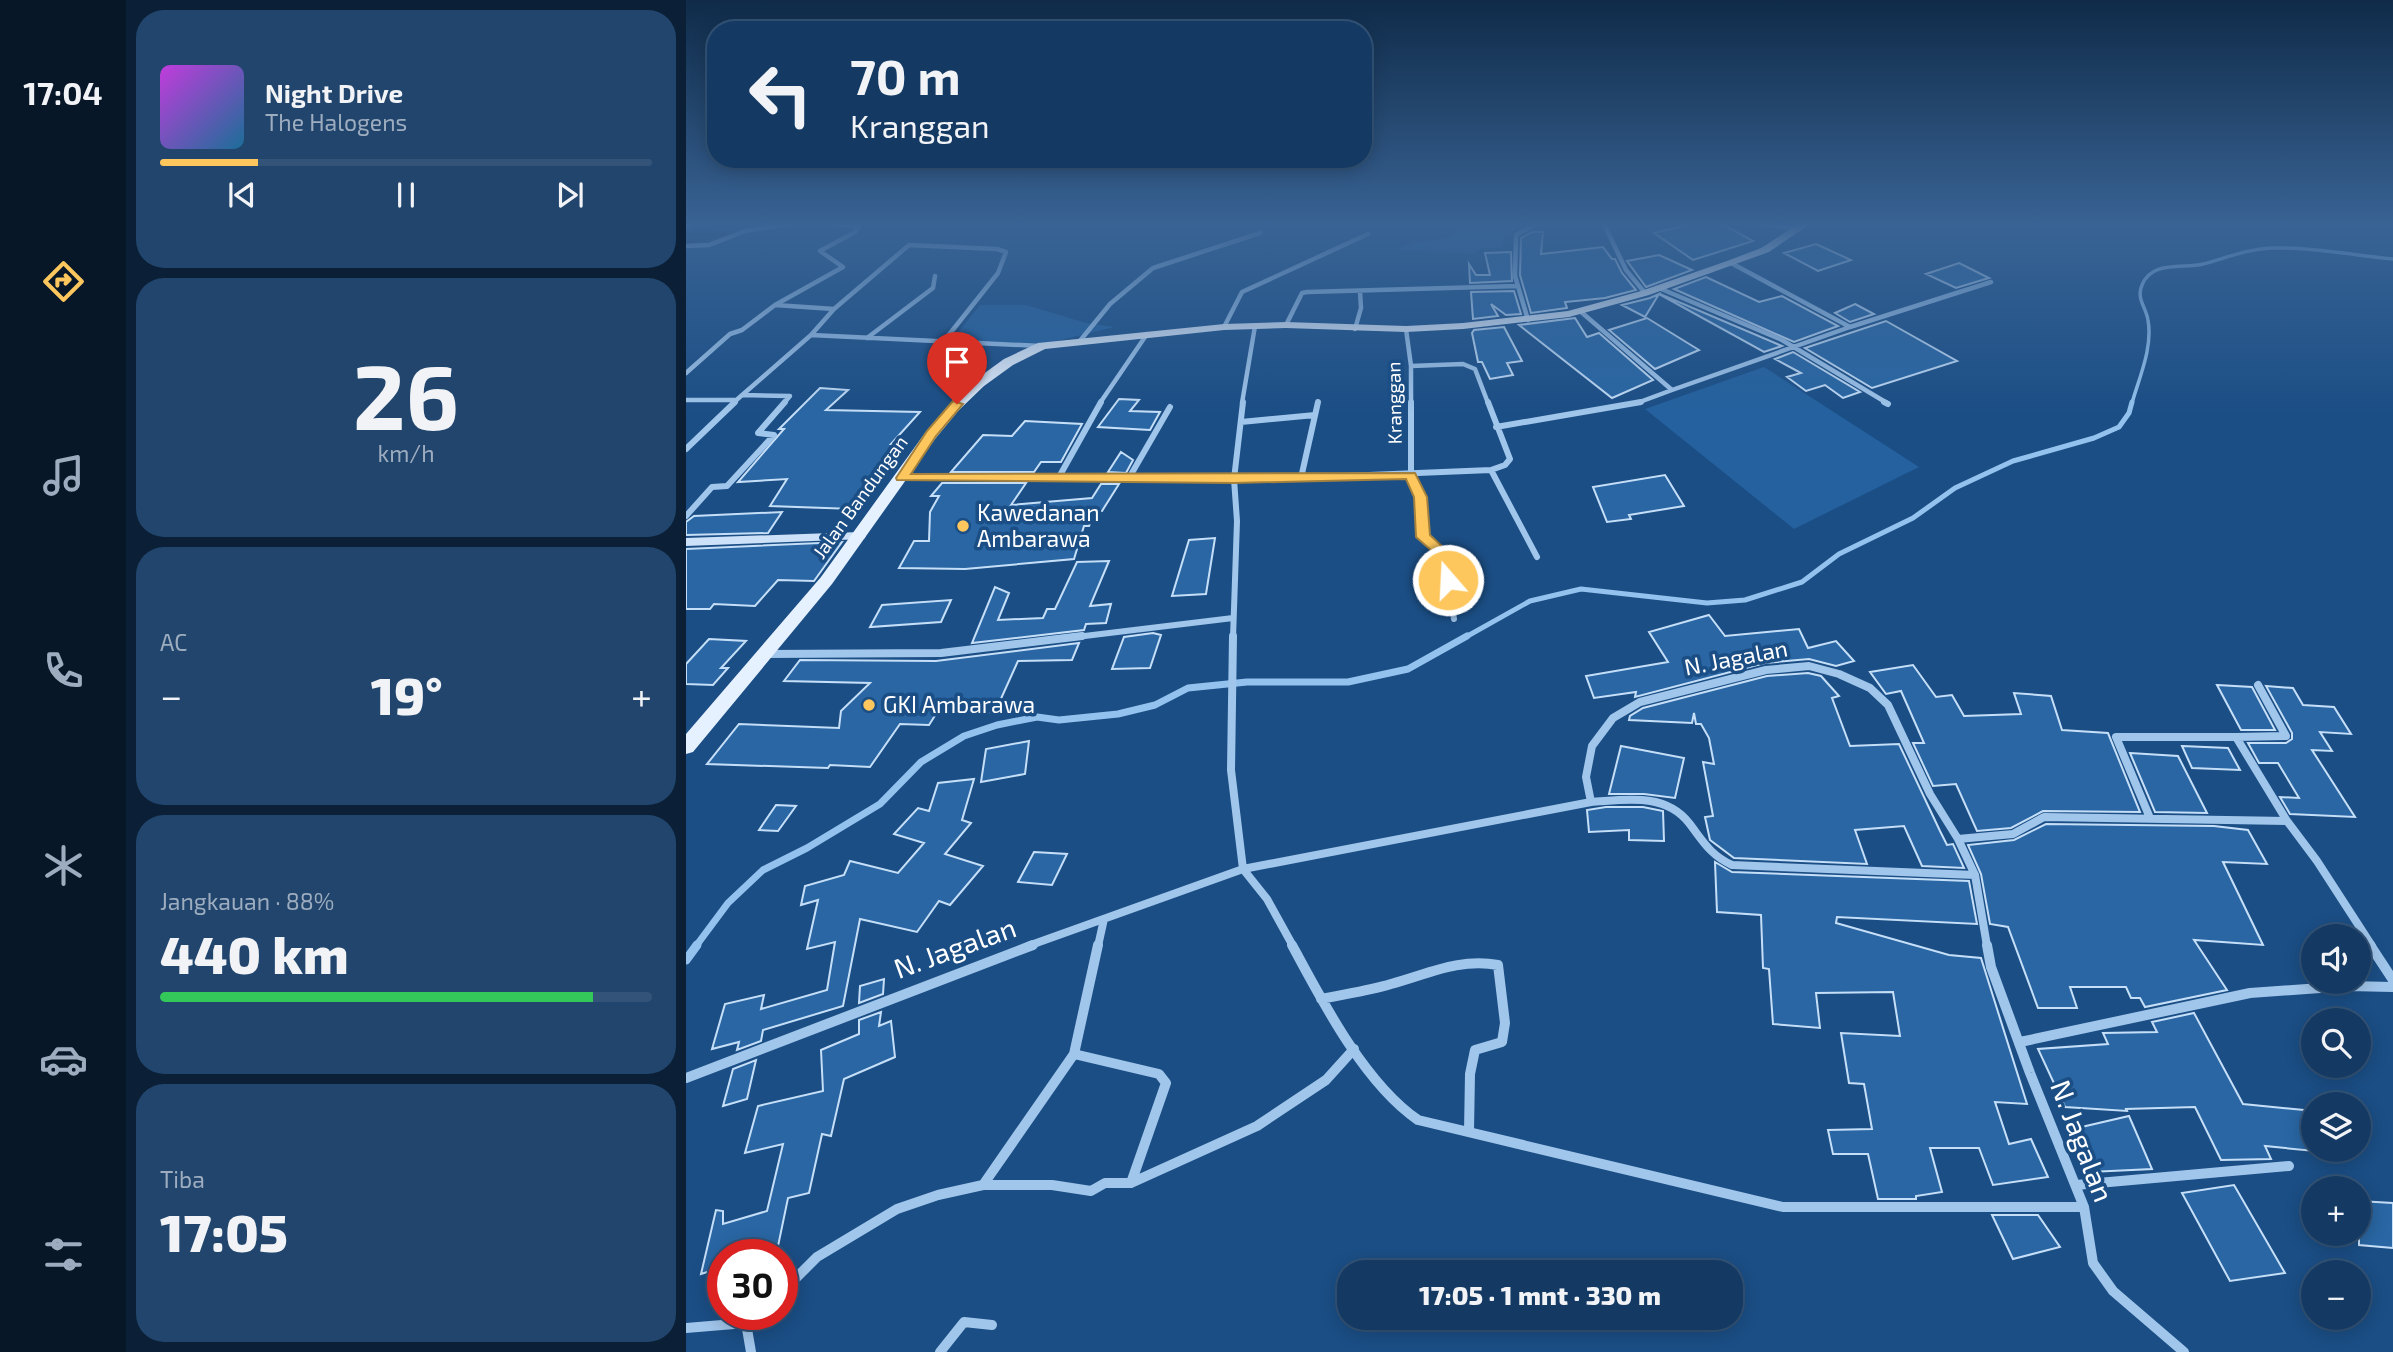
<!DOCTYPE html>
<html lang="id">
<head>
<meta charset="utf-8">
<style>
	body { margin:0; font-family:"Exo 2",sans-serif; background:#21456d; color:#f1f3f6; height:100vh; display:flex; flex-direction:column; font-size:26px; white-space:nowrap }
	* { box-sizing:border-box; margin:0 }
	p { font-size:23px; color:#9dadbf }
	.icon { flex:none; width:38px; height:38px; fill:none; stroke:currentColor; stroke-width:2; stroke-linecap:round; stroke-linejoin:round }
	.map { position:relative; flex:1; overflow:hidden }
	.side { display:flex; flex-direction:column; gap:10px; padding:10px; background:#0b2037; width:560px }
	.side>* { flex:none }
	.banner { position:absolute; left:21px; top:21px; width:665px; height:147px; border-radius:28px; box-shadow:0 4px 18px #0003,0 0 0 2px #335478; background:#143a64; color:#f1f3f6; overflow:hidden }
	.fabs { position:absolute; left:1615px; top:924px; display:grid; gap:14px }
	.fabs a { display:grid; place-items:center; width:70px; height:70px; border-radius:50%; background:#143a64; box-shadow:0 4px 18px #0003,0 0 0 2px #335478; font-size:35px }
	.speed { position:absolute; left:21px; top:1239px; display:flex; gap:14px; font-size:35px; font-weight:700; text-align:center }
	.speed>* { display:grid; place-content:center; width:91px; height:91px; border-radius:50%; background:#143a64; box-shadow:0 4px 18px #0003,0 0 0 2px #335478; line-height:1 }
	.speed .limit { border:10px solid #d22; background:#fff; color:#111 }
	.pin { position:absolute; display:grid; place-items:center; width:60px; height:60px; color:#fff; margin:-72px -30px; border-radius:50% 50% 50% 0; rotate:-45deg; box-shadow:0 0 7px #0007 }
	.pin .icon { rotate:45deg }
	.me { position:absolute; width:77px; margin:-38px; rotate:341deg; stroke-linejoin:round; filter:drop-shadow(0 0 5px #0008) }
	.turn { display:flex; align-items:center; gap:24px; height:147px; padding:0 28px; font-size:32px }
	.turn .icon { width:91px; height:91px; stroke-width:2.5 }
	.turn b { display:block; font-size:49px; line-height:60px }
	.big { font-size:52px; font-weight:800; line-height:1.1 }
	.side .tile { flex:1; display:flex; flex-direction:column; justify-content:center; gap:10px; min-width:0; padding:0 24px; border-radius:28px; background:#21456d }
	.side .dial { align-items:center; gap:0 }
	.dial b { font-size:91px; line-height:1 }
	.song { display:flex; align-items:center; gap:21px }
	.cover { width:84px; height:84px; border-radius:10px; background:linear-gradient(135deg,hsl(290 70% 55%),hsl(200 70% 35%)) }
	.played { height:7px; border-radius:4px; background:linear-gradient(90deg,#fdc75e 20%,#335478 20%) }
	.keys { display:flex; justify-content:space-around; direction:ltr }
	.heat { display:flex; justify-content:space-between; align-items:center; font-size:38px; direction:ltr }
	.charge { height:10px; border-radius:5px; background:linear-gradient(90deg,#34c759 88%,#335478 0) }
	.trip { position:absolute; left:651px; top:1260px; width:406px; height:70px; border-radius:28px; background:#143a64; box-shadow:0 4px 18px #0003,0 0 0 2px #335478; font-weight:800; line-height:70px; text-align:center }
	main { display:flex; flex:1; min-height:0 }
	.tabs { display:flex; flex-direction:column; width:126px; justify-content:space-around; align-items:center; background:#081728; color:#9dadbf }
	.tabs .icon { width:49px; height:49px }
	.tabs .active { color:#fdc75e }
	.tabs b { font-size:32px; color:#f1f3f6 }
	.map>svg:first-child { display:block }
	.green { fill:#24619e }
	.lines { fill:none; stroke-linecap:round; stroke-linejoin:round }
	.stream-far3 { stroke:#94c2ee; stroke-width:3.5 }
	.stream-far2 { stroke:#94c2ee; stroke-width:5 }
	.stream-far1 { stroke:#94c2ee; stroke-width:7 }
	.stream { stroke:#94c2ee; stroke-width:9 }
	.river { fill:#113863; fill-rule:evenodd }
	.building { fill:#2966a3; stroke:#c6dff8; stroke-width:2 }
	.minor-far3 { stroke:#a1c6eb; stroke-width:4.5 }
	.minor-far2 { stroke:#a1c6eb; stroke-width:6 }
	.minor-far1 { stroke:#a1c6eb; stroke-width:8 }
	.minor { stroke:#a1c6eb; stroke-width:10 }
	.secondary { fill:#cde2f8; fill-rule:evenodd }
	.primary { fill:#e6f1ff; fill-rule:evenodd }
	.route { fill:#fdc75e; stroke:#a4813d; stroke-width:2 }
	.poi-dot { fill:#fdc75e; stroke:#1b4e85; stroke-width:2.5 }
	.labels { text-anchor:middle; stroke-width:7; stroke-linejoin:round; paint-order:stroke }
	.far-street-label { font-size:19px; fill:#fff; stroke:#1b4e85 }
	.poi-label { font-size:23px; fill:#fff; stroke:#1b4e85; text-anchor:start }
	.street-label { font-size:23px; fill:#fff; stroke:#1b4e85 }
	.near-street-label { font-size:28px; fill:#fff; stroke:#1b4e85 }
</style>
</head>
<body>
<main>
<nav class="tabs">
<b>17:04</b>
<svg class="icon active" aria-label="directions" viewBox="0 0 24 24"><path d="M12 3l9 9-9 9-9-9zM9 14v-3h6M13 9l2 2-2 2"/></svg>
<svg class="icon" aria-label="music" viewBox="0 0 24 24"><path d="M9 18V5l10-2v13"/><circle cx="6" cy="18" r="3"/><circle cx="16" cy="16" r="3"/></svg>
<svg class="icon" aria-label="phone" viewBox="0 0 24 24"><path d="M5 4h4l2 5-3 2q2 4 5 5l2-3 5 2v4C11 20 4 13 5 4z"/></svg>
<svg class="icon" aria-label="climate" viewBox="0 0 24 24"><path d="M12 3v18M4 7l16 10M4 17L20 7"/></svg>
<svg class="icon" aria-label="car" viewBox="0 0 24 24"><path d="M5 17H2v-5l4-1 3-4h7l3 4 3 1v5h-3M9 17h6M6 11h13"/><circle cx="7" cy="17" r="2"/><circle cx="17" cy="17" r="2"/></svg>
<svg class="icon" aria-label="filters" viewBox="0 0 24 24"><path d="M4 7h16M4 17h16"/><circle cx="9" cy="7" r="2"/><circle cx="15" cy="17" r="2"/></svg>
</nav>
<section class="side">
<div class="tile">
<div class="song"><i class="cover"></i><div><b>Night Drive</b><p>The Halogens</p></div></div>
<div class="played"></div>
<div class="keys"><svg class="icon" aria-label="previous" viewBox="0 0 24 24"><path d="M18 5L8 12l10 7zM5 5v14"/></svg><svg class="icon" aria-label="pause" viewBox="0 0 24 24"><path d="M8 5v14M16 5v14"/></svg><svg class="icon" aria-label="next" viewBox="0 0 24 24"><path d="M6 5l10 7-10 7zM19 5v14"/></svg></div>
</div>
<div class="tile dial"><b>26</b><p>km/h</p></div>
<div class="tile"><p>AC</p>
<div class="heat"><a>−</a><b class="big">19°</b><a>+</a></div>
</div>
<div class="tile"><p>Jangkauan · 88%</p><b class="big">440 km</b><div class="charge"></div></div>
<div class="tile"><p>Tiba</p><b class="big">17:05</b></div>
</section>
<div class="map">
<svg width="1707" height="1352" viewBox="0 0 1707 1352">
	<rect width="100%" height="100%" fill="#1b4e85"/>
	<path class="green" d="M784,224H839L818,237L817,248H795L787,254L712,250C733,233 757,250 784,224Z
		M294,305H340L400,323L428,327L359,344L266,340Z
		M1078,367L1233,467L1108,529L959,409Z"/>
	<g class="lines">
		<path class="stream-far3" d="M1446,403C1453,378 1467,348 1462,320C1460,307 1450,299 1456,285C1466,260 1497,269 1517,264C1540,258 1561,249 1585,248C1625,247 1667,255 1707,259"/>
		<path class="stream-far2" d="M778,638L844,601L895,589L1021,603L1059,600L1116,582L1153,554L1227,518L1269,488L1327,461L1408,438L1433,427L1443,413L1446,402"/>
		<path class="stream-far1" d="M10,946L42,903L77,870L121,848L194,804L235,762L278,736L311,725L351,717L373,720L432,714L469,705L502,688L561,682H662L722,669L781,636"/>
		<path class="stream" d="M0,960L11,945"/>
		<path class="river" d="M30,224H70L68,229L0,245V231Z"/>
	</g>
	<path class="building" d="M1005,224H1036L1067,241L1007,260L968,233Z
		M846,232H857L855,254L917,247L926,259H929L936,273L950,290L919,298L879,302L881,308L845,313L834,275L835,238Z
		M1130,244L1165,260L1132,271L1098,253Z
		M825,252L826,281L784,283L783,264L790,275H804L799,253Z
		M973,255L1006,270L960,287L941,261Z
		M1273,263L1303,278L1270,288L1240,274Z
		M1020,277L1073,302L1096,296L1152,326L1108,342L988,289Z
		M828,291L835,314L820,315L805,304L812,316L787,319L785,292Z
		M973,294L959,317L936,305L964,298Z
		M973,294H974L1096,346L1078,352Z
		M1169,304L1188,314L1164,322L1149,313Z
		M889,318L901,337L913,333L967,380L926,398L833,325Z
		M961,318L1013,350L969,369L923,330Z
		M1200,321L1271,361L1186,388L1119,348Z
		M818,327L836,361L821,363L827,375L804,379L796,362H792L786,333L788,330Z
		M1107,352L1174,392L1157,398L1139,385L1120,391L1101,377L1115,373L1089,359Z
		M134,388L162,390L140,410L234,412L205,444H212L200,459H205L167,509L84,506L101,479L52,482L98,429H93Z
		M433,399L453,400L444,411L474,412L464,430L412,427Z
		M339,421L396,424L375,462H355L348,472H265L297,435L326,436Z
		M435,452L447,460L440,473L422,472Z
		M979,475L998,506L943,515L945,519L921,522L907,487Z
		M256,483H340L325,505L406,498L415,484H433L416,511L409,512L403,526H398L388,559L279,569L213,568L228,541H243L244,512L253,496H245Z
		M96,512L82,533L0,535V522L8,516Z
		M529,538L520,594L486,596L503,540Z
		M156,542L128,581L92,580L69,606L28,604L24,609H0V549Z
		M423,561L404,606L425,604L420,623L400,624L398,630L286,643L309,587L323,593L312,620L357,618L361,609H369L391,562Z
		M265,600L255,622L184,627L196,605Z
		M1023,615L1039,636L1113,629L1122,648L1150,641L1168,661L1150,666L1123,659L1079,663L949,697L950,692L908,698L900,676L982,662L963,632Z
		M467,633L475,635L464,668L426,669L438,637Z
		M23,639L60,641L35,668H42L27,685L0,684V664Z
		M393,643L386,660L332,661L309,712L250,714L243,725L214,724L184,767L144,765L142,768L21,764L53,724L153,728L155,711L184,683L98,681L114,660L250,661Z
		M1227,665L1250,697L1266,695L1278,716L1335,714L1328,693L1365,696L1376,730L1422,733L1454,812L1357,811L1325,828L1291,831L1270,784L1247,786L1227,743H1238L1215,691L1200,694L1184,672Z
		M1122,673L1135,676L1153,696L1146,698L1164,746L1213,744L1254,831L1261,845L1267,844L1278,868L1236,866L1218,826L1169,830L1181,864L1048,858L1024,840L1019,817L1027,816L1017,762L1028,764L1023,738L1015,724H1010L1008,713L1006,723L943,720L944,716L957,708L1081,676Z
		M1531,685L1566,687L1589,730H1555Z
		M1580,686L1607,688L1617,705L1648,707L1665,734L1634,732L1646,751L1626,750L1669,817L1604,814L1594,797L1613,798L1592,763H1573L1562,743H1600L1606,739V733Z
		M343,741L339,774L295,782L300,749Z
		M935,746L998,758L989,798L958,794H923Z
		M1496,746L1542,748L1554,770L1506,768Z
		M1444,753L1492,756L1521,813L1469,812Z
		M288,779L276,820L285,823L259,854L297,866L264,905L253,901L231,932L174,919L157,1006L77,1030L75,1041L51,1050L53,1042L26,1049L39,1004L78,995L75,1009L141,990L149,942L121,949L132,900L115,905L119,886L158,875L164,861L212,873L238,843L208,834L232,808L243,811L252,783Z
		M90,805L110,806L92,831L73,830Z
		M920,807H957L977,811L978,841L943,840V830L903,832L901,810Z
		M1360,824L1528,826L1562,830L1581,864L1537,862L1577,945L1508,940L1541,990L1459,1007L1454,998H1445L1440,987H1384L1391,1008H1352L1322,927L1304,924L1295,874L1282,845L1328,840Z
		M348,852L381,854L366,885L332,882Z
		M1029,862L1046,872L1283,881L1291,924L1151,917L1150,923L1263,955L1295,958L1341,1104L1309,1102L1323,1144L1345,1139L1362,1177L1307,1185L1293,1148H1244L1256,1192L1230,1196V1199H1192L1182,1154H1147L1142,1130L1186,1129L1178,1084L1163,1083L1155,1033L1214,1036L1207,992L1130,993L1134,1028L1087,1024L1083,969L1077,968L1075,915L1031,912Z
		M198,979L197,994L173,1003L174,986Z
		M195,1012L193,1026L205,1021L209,1057L158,1079L145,1136L136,1134L123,1193L102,1198L91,1251L80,1255H37V1267L15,1274L30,1210L37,1211V1224L81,1211L97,1144L59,1153L72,1106L137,1091L135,1050L173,1034V1020Z
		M1508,1013L1557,1104L1628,1111V1151L1579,1146L1585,1159L1535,1160L1509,1107L1440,1109L1441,1111L1379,1107L1352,1049L1422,1044L1417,1033L1471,1032L1466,1022Z
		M70,1060L61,1099L37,1106L47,1069Z
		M1443,1116L1466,1169L1404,1172L1387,1129Z
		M1548,1185L1599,1273L1544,1281L1496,1193Z
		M1673,1201L1707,1203V1248L1673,1245Z
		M1306,1215H1352L1374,1247L1327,1259Z"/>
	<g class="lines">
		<path class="minor-far3" d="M148,224L173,226L169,232L134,251L157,267L89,305L148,309
			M918,224L940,270L959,293
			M1077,224L1113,229
			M0,226L6,224
			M0,246L23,245L59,231L103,224
			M973,288L1096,340L1201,403
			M894,311L986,390L1164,327L1045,263
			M842,320L829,276L830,235L850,224
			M600,325L616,293L621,292L831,286
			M538,327L556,292L682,234
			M1164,327L1305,282
			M669,329L675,308L674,291
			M720,329L725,366V403
			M125,335L148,309L223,245L311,249L320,252L312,273L258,341
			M181,338L247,288L249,276
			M393,342L424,304L467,268L574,233
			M725,366L777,364L789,369L802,403
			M0,373L44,334L56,330L89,305
			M57,395L104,396L98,403
			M0,400H50
			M47,403L125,335L355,346
			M414,403L461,334
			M556,403L569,326
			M951,403L986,390"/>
		<path class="minor-far2" d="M725,402V475L735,497L737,537C763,558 763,587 768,619
			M802,402L824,459L819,465L805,470
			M1198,402L1202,404
			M555,422L629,415
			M810,427L955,402
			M0,449L49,402
			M216,477L585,479L805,470L851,557
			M373,477L415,402
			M443,478L484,407
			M615,478L632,402
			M0,516L26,487L41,486L88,435L72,433L99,402
			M382,638L547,618
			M547,638L551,521L548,479L557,402"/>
		<path class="minor-far1" d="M547,636L545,770L557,869L581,899L607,946
			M80,654L255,653L396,636
			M1550,737L1600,736L1572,685
			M905,802L900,777L906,746L927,718L954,702L1080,670L1123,666L1153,674L1184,688L1202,705L1244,794L1272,839L1289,875L1301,946
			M1464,818L1430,737H1550L1601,821
			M1272,839L1327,834L1358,817L1601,821L1631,861L1686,946
			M342,946L557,869L905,802C939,800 979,792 1003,823C1017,841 1024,855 1046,865L1289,875
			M412,946L418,919"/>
		<path class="minor" d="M606,945C636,1001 679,1084 732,1120L1097,1207H1398
			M1301,945L1305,967L1344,1073L1398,1207L1407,1263L1427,1291L1498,1352
			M1684,945L1707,980
			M635,999C658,994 682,991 705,984C742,974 773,958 812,965L819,1023L816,1042L789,1050L784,1074L783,1131
			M1334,1042L1564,993L1662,986L1707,987
			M388,1054L473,1074L480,1083L445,1183
			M0,1078L347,945
			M297,1185L388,1054L412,945
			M1390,1185L1603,1166
			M96,1292L131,1257L211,1209L252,1195L297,1185H366L405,1191L419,1183H445L571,1126L640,1080L668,1049
			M60,1323L65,1352
			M0,1328L60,1323L70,1314
			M254,1352L278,1322L306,1325"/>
		<path class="secondary" d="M174,532L178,533L180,536L178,539L0,546V538Z"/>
		<path class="primary" d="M1112,224H1124L1083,252L963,295L883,317L777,329L720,332L600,328L538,330L359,349L327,365L298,386L272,411L249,439L146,584L7,752L0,754V734L135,577L239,433L263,405L289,380L318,359L352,343L538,324L600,322L720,326L777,323L882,311L955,291L1041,261L1075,248Z"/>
	</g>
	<linearGradient id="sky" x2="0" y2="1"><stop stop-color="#0f2b49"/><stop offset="0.54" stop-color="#396394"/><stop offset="1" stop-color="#396394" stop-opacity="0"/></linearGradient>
	<rect width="1707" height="414" fill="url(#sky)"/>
	<path class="route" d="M267,401L277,404L250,436L225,474L729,473L741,497L744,535L759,549L770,580L768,583H757L746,551L730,537L728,497L720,479L548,483L211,480L210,478L241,431Z"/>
	<g class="poi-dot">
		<circle cx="277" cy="526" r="7"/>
		<circle cx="183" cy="705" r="7"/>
	</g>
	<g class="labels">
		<g class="far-street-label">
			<text transform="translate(708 403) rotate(-91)" y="7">Kranggan</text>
			<text transform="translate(174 497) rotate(-54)" y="7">Jalan Bandungan</text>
		</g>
		<g class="poi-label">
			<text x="291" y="521">Kawedanan<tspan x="291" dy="26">Ambarawa</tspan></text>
			<text x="197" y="713">GKI Ambarawa</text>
		</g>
		<g class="street-label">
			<text transform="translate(1050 658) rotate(-11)" y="8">N. Jagalan</text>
		</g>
		<g class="near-street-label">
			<text transform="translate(269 948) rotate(-20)" y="10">N. Jagalan</text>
			<text transform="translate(1396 1141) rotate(69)" y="10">N. Jagalan</text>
		</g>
	</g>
</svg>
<div class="fabs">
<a><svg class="icon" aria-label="sound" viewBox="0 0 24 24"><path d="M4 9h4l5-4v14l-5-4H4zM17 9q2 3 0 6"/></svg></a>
<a><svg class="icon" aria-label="search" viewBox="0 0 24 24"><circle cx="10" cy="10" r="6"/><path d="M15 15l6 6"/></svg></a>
<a><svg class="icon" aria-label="layers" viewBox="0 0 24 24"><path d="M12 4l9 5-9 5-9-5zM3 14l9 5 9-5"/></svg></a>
<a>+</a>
<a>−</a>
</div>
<div class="speed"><div class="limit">30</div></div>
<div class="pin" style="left:271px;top:404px;background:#d93025"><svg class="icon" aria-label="arrive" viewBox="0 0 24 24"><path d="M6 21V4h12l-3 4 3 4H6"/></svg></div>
<svg class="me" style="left:762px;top:580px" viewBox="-20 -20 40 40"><circle r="17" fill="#fdc75e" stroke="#fff" stroke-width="3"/><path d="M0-11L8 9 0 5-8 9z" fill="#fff"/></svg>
<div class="trip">17:05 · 1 mnt · 330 m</div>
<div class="banner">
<div class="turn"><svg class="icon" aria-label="left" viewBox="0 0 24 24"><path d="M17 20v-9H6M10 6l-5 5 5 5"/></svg><div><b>70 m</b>Kranggan</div></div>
</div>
</div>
</main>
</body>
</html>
